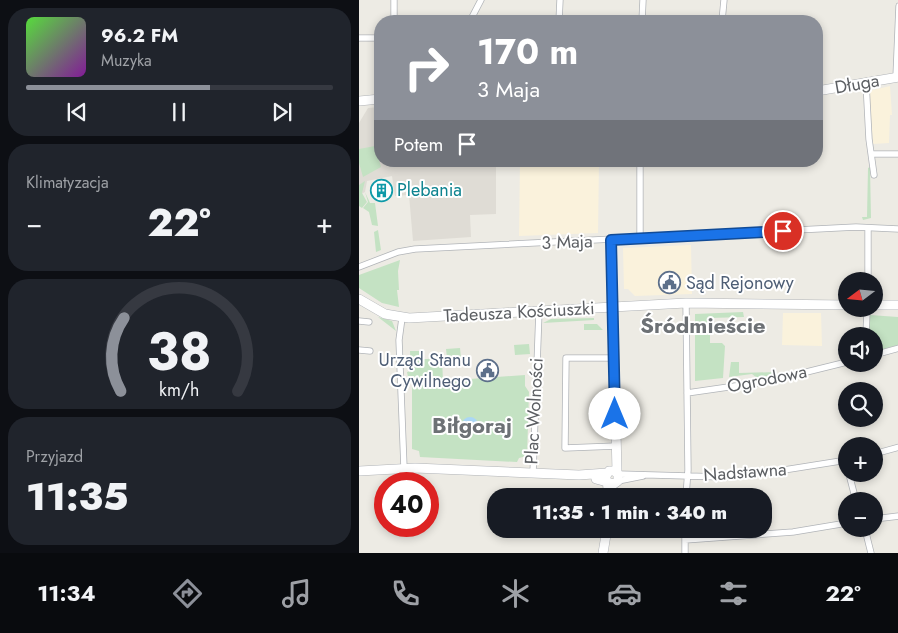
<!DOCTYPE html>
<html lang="pl">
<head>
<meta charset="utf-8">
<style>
	body { margin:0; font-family:Jost,sans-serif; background:#20242c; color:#f1f3f6; height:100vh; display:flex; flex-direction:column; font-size:19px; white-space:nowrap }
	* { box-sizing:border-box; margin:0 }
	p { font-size:16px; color:#9ea1a6 }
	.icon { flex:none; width:28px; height:28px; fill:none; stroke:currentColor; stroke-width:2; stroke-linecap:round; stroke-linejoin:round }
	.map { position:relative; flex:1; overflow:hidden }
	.sheet { display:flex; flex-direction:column; gap:8px; padding:8px; background:#0d0f14; width:359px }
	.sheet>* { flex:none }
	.guide { position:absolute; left:15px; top:15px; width:449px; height:152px; border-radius:20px; box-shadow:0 2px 8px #0003; background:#8c9099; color:#fff; overflow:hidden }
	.needle { width:32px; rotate:254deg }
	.controls { position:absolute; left:479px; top:272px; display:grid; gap:10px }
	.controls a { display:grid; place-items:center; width:45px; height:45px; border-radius:50%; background:#171b24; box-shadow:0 2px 8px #0003; font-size:25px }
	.speed { position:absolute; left:15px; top:472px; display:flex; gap:10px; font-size:25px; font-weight:700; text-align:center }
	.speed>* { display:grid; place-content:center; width:65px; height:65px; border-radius:50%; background:#171b24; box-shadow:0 2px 8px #0003; line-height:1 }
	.speed .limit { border:8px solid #d22; background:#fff; color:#111 }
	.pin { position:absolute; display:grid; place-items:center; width:42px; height:42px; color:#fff; margin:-21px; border:2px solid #fff; border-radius:50%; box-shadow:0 1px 5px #0007 }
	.me { position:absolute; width:55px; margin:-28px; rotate:0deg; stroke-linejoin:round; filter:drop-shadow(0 0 4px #0008) }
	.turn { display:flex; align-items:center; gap:18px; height:105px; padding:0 20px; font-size:22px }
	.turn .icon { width:65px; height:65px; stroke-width:2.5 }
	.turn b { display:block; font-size:35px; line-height:42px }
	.then { display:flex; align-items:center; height:48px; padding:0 20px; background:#0003; gap:10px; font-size:19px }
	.big { font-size:38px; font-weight:800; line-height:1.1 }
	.sheet .widget { flex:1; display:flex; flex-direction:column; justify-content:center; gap:8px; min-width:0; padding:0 18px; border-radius:20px; background:#20242c }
	.sheet .dial { align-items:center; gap:0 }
	.dial svg { height:130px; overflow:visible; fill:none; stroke:#363941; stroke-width:7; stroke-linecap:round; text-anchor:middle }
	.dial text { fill:#f1f3f6; stroke:none }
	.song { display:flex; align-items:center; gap:15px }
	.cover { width:60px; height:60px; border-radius:8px; background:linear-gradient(135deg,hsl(110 70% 55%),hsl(290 70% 35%)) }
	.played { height:5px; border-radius:2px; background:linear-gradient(90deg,#8c9099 60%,#363941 60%) }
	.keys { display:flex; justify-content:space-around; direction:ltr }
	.heat { display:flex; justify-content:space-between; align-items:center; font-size:28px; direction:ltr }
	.trip { position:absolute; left:128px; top:488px; width:285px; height:50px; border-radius:20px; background:#171b24; box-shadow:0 2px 8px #0003; font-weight:800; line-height:50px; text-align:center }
	.tab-bar { display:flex; height:80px; justify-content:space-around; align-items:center; background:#090b0e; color:#9ea1a6 }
	.tab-bar .icon { width:35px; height:35px }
	.tab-bar .current { color:#8c9099 }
	.tab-bar b { font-size:22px; color:#f1f3f6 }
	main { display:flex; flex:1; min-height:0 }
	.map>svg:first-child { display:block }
	.commercial { fill:#faf2dc }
	.education { fill:#dfdcd5 }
	.green { fill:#c4e2c3 }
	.water { fill:#abd7f5 }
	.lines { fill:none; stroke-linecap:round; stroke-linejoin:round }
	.street-casing { stroke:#b1b4b8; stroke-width:7 }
	.secondary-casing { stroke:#b0b3b7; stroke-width:10 }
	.street { stroke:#fff; stroke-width:5.5 }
	.secondary { stroke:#fff; stroke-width:9 }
	.route-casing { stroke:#114b97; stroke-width:12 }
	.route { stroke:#1a73e8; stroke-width:9 }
	.labels { text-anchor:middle; stroke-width:4; stroke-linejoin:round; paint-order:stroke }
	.street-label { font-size:18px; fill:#5c5f63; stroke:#fff }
	.culture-label { font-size:18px; fill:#0d838f; stroke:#fff; text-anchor:start }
	.service-label { font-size:18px; fill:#4e5e75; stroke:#fff; text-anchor:start }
	.district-label { font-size:22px; font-weight:bold; fill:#6d7175; stroke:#fff }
</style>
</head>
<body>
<main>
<section class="sheet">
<div class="widget">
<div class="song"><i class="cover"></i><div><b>96.2 FM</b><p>Muzyka</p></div></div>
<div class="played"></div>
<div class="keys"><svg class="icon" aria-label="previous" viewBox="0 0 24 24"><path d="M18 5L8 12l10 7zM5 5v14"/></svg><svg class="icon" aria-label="pause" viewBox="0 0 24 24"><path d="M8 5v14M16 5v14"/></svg><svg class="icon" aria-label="next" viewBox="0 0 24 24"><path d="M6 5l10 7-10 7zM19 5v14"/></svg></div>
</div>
<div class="widget"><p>Klimatyzacja</p>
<div class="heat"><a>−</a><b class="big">22°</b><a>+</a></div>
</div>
<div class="widget dial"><svg viewBox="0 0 100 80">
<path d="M14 69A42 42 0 1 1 86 69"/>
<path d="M14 69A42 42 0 0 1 16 24" stroke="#8c9099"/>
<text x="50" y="56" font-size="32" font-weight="700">38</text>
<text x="50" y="72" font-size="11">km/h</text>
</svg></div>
<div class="widget"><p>Przyjazd</p><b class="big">11:35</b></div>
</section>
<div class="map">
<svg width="540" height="553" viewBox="0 0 540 553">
	<rect width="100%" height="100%" fill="#edebe4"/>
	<path class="commercial" d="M531,86L533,115H531L530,143L514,144L510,91Z
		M161,161H240L239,233L160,236Z
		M332,245L333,294L276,296L269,289H265L264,248Z
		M424,313H462L463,346L423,345Z"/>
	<path class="education" d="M21,107V161H137V214L111,215L112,237L54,241L50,195L36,196L33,176L8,181L6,192L0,195V123L9,108Z"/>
	<path class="green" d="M16,146L22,167L4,177L0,163V149Z
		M511,167L512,218L504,220L503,217H508L509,168Z
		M6,181L3,193L8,202L3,208L0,206V185Z
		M6,192L11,203H16L19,226L13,225L10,212L4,208L9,202Z
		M19,230L22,250L17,252L15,232Z
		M41,260L39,271L40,290H38L40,307L23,303L0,288V275Z
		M384,312L385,317L351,318V343H363L366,346L364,378L336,381V314Z
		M511,315L539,317V345L515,352V336H509Z
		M19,317L33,321L37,331Z
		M235,318V320L184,323L192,319Z
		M225,324H238L244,330H225Z
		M170,344L171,354L156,355L155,345Z
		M101,348L102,358H88L87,349Z
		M51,351H62V359H83L84,381L166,375V386L170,392L168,456L160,458L158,462L61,457L60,451L53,449V383L50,382L48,372L52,371Z
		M372,362H380V373L417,372V374L398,378L393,374L370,377Z"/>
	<path class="water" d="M103 425a8 8 0 1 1 16 0a8 8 0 1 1-16 0Z"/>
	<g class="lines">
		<defs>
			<path id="street" d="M35,0V21
				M111,21L122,0
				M200,21L201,0
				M283,21L284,0
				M363,21L365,0
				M0,38H21
				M537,77L540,6
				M507,82L510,139L515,175
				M514,154H540
				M281,161V239
				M252,240L254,307
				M0,267L39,252L56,249L497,227L540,229
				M509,281V229
				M43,318L40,340L45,468
				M0,321L10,322
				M507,336L508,309
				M0,350L11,351
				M515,355L540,348
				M255,358H207L206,448L257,446
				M328,393L411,381L488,362
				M515,454L540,447
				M174,473L180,311
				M259,474L364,477L406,473L488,460
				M490,474L497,501
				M259,481L284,476
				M327,496L329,470L327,303
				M515,519L540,516
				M326,529V553
				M506,529L512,553
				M326,540L434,532L488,523"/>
			<path id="secondary" d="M458,91L540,77
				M0,101L21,99
				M0,299L26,314L50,318L327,303L488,305
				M515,305H540
				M254,307L258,472
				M0,471L56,468L220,475L248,473
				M237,479L255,484L259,481V474L255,471H250L247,476V480
				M248,481L250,496
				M244,553L248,529"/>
		</defs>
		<use href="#street" class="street-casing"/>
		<use href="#secondary" class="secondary-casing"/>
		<use href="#street" class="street"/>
		<use href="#secondary" class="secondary"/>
	</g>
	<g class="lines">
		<defs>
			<path id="route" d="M256,414L252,240L424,231"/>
		</defs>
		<use href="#route" class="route-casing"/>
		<use href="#route" class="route"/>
	</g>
	<defs>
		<symbol id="building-ring" viewBox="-11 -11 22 22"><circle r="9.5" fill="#fff" stroke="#0f9aa8" stroke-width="1.5"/><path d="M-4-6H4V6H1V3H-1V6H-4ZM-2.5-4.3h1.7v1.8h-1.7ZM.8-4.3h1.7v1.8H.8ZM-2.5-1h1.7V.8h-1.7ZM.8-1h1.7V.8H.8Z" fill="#0f9aa8"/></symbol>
		<symbol id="civic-ring" viewBox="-11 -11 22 22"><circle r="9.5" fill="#fff" stroke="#5c6f8a" stroke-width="1.5"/><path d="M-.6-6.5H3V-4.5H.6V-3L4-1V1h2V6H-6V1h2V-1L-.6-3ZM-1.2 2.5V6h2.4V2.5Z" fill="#5c6f8a"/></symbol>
	</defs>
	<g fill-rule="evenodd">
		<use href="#building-ring" x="10" y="178" width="25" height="25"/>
		<use href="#civic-ring" x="298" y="270" width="25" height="25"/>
		<use href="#civic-ring" x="116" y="358" width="25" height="25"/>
	</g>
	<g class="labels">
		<g class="street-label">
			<text transform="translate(498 84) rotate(-10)" y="6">Długa</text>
			<text transform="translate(208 242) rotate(-2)" y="6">3 Maja</text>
			<text transform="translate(160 312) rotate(-3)" y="6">Tadeusza Kościuszki</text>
			<text transform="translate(408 379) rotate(-11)" y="6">Ogrodowa</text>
			<text transform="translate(175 411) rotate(-87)" y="6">Plac Wolności</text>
			<text transform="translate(386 472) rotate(-4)" y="6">Nadstawna</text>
		</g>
		<g class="culture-label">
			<text x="38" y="196">Plebania</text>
		</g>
		<g class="service-label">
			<text x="327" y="289">Sąd Rejonowy</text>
			<text x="112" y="366" text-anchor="end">Urząd Stanu<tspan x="112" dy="21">Cywilnego</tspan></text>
		</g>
		<g class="district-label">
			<text x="344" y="333">Śródmieście</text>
			<text x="113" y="433">Biłgoraj</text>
		</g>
	</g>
</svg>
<div class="controls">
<a><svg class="needle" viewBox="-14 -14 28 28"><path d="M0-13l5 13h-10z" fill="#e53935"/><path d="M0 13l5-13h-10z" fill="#9ea1a6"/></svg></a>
<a><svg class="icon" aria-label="sound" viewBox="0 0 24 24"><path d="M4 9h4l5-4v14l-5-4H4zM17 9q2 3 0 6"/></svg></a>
<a><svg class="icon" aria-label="search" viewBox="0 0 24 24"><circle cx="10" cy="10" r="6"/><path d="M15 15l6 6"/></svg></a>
<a>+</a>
<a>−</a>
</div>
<div class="speed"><div class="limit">40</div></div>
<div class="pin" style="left:424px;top:231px;background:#d93025"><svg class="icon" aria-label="arrive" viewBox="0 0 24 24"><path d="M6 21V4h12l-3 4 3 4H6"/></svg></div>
<svg class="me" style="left:256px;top:414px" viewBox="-20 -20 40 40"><circle r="19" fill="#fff"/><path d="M0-13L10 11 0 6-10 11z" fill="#1a73e8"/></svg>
<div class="trip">11:35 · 1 min · 340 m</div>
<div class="guide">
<div class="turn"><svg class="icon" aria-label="right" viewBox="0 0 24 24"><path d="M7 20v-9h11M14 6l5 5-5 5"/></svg><div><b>170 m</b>3 Maja</div></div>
<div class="then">Potem<svg class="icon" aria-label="arrive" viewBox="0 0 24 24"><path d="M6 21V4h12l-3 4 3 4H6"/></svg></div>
</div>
</div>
</main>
<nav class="tab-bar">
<b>11:34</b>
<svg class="icon current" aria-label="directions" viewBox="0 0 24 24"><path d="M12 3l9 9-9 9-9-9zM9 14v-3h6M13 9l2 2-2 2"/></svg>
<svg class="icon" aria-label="music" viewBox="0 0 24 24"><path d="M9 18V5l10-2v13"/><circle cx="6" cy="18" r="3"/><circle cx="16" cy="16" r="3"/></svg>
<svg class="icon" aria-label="phone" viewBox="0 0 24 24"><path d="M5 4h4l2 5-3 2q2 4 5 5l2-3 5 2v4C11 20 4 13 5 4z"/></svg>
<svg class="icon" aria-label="climate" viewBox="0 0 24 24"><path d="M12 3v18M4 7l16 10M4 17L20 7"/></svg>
<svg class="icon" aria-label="car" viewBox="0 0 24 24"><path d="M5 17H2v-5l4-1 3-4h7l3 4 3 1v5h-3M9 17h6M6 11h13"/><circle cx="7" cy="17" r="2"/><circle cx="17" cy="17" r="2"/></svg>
<svg class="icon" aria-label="filters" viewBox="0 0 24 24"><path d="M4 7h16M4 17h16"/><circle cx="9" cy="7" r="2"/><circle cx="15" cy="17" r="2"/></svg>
<b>22°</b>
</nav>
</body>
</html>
